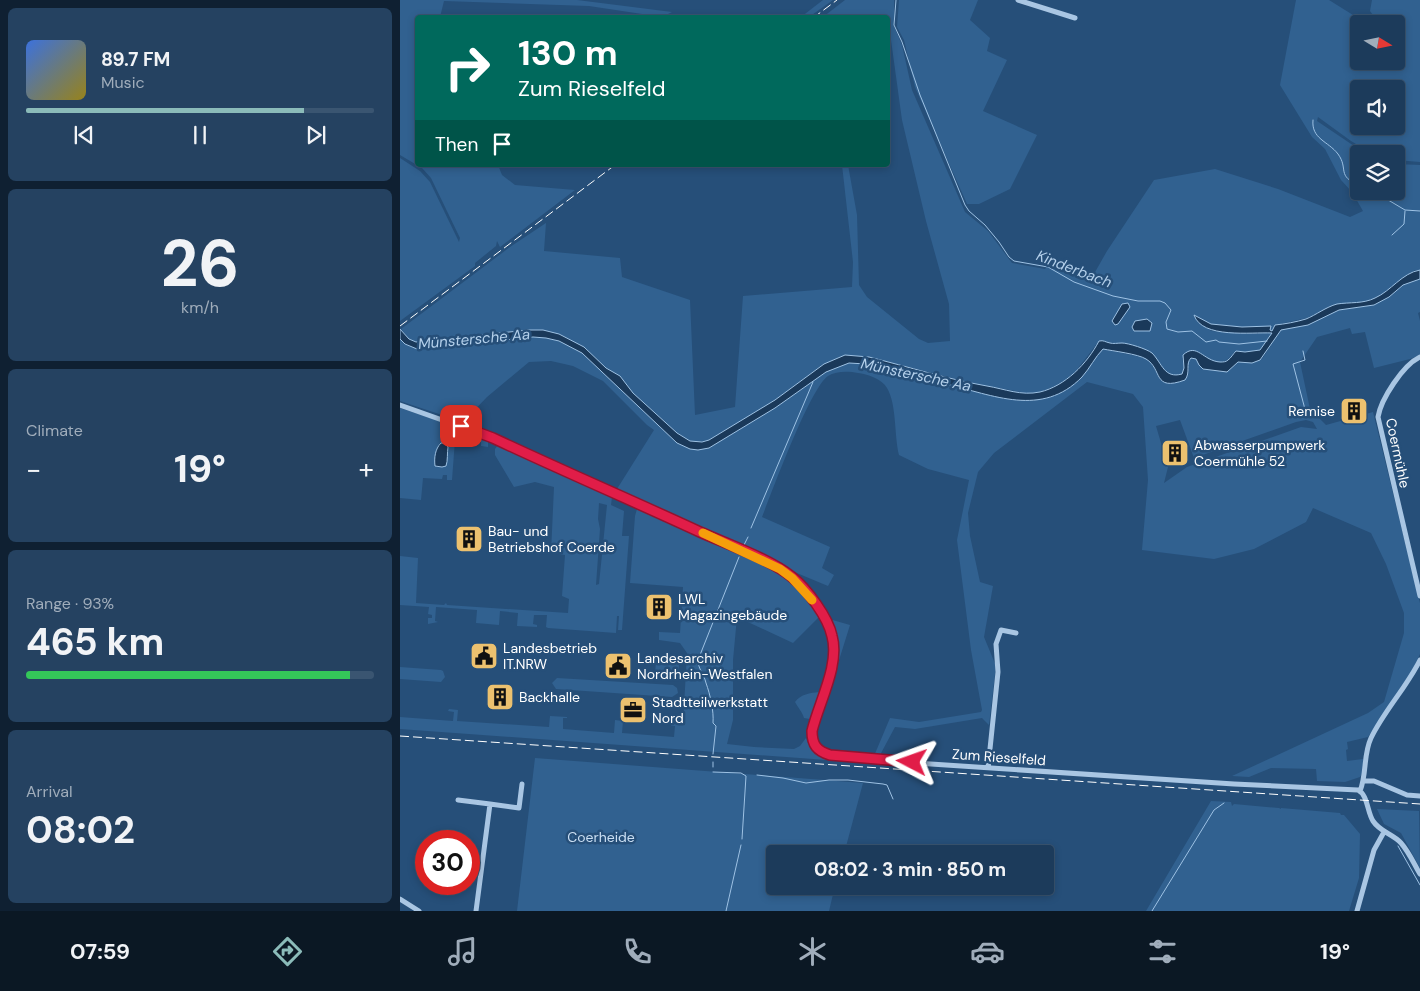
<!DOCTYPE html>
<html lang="en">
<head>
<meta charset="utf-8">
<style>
	body { margin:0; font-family:"DM Sans",sans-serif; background:#254261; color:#f1f3f6; height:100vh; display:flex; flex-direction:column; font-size:19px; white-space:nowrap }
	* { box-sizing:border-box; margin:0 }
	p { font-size:16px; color:#a0adbb }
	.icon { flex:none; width:28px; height:28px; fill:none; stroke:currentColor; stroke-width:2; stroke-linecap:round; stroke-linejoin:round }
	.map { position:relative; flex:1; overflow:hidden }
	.panel { display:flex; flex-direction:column; gap:8px; padding:8px; background:#0f2032; width:400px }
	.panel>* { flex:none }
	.hud { position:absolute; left:15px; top:15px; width:475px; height:152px; border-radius:5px; box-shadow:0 2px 8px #0003,0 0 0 1px #3a5571; background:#00695c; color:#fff; overflow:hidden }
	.needle { width:32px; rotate:100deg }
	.controls { position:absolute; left:950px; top:15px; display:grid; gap:10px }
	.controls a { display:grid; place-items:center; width:55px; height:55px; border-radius:5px; background:#1c3b5b; box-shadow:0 2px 8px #0003,0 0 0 1px #3a5571; font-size:25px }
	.speed { position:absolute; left:15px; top:830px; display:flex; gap:10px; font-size:25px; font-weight:700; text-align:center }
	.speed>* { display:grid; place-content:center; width:65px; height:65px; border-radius:50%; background:#1c3b5b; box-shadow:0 2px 8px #0003,0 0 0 1px #3a5571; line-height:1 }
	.speed .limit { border:8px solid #d22; background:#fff; color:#111 }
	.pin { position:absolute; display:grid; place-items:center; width:42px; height:42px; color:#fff; margin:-21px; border-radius:10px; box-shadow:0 2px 8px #0006 }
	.me { position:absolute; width:55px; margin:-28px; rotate:274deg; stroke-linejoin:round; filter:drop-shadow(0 0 4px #0008) }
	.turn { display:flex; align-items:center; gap:18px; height:105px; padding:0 20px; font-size:22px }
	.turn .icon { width:65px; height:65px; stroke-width:2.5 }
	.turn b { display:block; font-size:35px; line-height:42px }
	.then { display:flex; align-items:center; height:48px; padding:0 20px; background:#0003; gap:10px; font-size:19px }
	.big { font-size:38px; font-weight:700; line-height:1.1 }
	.panel .card { flex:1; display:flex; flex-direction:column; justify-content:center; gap:8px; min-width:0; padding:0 18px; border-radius:8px; background:#254261 }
	.panel .dial { align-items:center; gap:0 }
	.dial b { font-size:65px; line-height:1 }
	.song { display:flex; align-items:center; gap:15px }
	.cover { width:60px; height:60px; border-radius:8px; background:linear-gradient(135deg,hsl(220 70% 55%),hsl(50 70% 35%)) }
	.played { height:5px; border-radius:2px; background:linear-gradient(90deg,#8bbbb9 80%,#3a5571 80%) }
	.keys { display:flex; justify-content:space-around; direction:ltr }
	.heat { display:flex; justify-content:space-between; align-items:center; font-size:28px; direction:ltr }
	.charge { height:8px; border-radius:4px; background:linear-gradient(90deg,#34c759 93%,#3a5571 0) }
	.trip { position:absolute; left:366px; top:845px; width:288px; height:50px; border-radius:5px; background:#1c3b5b; box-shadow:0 2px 8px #0003,0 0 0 1px #3a5571; font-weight:700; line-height:50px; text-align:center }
	.dock { display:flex; height:80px; justify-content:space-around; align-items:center; background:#0b1824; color:#a0adbb }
	.dock .icon { width:35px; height:35px }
	.dock .on { color:#8bbbb9 }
	.dock b { font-size:22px; color:#f1f3f6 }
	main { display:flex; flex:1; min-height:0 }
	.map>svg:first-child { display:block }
	.green { fill:#316190; fill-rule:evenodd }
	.water { fill:#1a395a; stroke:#9ec2e4 }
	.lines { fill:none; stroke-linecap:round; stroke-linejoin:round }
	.stream { stroke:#9ec2e4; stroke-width:1 }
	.minor { stroke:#a9c6e3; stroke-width:5 }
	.rail { stroke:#fff; stroke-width:1; stroke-dasharray:9 4; stroke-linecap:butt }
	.route-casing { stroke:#92132f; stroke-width:12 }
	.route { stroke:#e11d48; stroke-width:9 }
	.slow { stroke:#f59e0b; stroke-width:9 }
	.labels { text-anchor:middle; stroke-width:5; stroke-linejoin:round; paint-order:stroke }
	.poi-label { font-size:14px; fill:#fff; stroke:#264f79; text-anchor:start }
	.street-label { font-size:14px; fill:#fff; stroke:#264f79 }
	.park-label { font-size:14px; fill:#cbdff3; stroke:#264f79 }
	.water-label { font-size:15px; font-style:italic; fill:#b4d0eb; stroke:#264f79 }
</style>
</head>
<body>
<main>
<section class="panel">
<div class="card">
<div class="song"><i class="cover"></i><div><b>89.7 FM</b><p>Music</p></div></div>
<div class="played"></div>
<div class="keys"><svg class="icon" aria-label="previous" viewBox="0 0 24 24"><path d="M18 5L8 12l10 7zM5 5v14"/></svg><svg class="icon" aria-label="pause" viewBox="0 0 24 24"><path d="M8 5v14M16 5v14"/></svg><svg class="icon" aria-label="next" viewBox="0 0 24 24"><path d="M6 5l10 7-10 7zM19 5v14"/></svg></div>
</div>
<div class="card dial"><b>26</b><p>km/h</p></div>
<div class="card"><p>Climate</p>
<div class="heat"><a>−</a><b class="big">19°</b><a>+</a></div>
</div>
<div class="card"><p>Range · 93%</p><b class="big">465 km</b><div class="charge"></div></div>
<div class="card"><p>Arrival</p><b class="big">08:02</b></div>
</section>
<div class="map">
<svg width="1020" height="911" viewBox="0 0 1020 911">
	<rect width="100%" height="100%" fill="#264f79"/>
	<path class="green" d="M0,0H177L272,12L262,17L189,6L44,1L40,17L18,18V165H98L102,175L115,185L175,190L100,247L97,241L96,246L75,263V266L0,321V158L20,171L30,182L59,242L60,238L31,178L22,168L0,155Z
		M423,0H433L409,17H401Z
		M445,0H494V26L502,45L512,90L565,212L588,231L612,263L645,269L651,261L690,281L707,251L754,180L815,169L878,189L950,217L963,211L952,192L941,180L925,149L912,137L880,85L896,0H929L961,20L962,24H959V61H996V24H963L973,15L970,11L972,0H1020V162L996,160V154H973L951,141L918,117L917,121L966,154H959V191H996V164L1020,165V270H1015L986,292L973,299L961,303L938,304L907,318L875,325L872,331L870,330L871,327H842L811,324L794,316L811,331L848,334L872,333L860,350L845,352H834C824,368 812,362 799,352L782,358L784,368L782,374C763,379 761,360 748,352C733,341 715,345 699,341L676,371L664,381L653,387L640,392L626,393L568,382L469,357L445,355L422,365L375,400L309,440L296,442L290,441L277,433L233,393L220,376L206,368L184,347L159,334L143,330H128L16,342L9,339L1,329L110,247L146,223L144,251L220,258L222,277L290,300L295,415L335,407L343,296L452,287L453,262L442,165H448L457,215L459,285L467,297L519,339L528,343L550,341L549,304L526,221L502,120L491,40L488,39V18L423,17ZM959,89H996V126H959Z
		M499,0H578L570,20L590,38L587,51L607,60L583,111L637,135L610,189L579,204H567L515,87L504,40L497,27Z
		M1020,279V312L1018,313L1020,321V355L1010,359L974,368L965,332L952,334L950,328L917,337L900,362L910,409L926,425L973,412L1020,603V654L1011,674L968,737L947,742L948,749L946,750L947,761L963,759V772L960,777L945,782L917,781L916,769L871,768L849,777L832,776L968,713L984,702L1004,633V613L986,564L971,533L913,508L906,522L854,549L814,559L742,550L748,480L743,407L733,394L687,382L594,453L578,472L568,513L570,536L580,582L593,586L584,637L596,666L589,725L582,718L515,729L495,727L480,755L474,756L490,718L519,722L581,712L582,710L571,650L557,540L569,480L528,469L499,455C494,435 497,405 487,388C482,379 467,374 458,373C448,371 436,371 428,376C410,388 372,492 362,517L430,547L422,568L434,575L428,586L380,566L341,547V545L217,489L254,430L247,425L203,381L173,366L151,361L129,362L87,397L63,422L0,401V339L5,344L17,349L133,337C151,337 167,343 182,353L277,443L306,449L375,408L426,372L442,364L453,362L466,364L520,377L541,384H546C593,395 642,418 682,377C690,368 695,357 703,349L745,358L751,363L760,379C771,381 790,386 789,369C788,363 788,362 791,358L796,359L799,365L810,370L827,372L838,362L849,363L862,359L881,330L939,310L974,305L989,297L1003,285ZM780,420L794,458L896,422L906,420L913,422L917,429L901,427L787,467L764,483L768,467L756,426Z
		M0,408L72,432L88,440V447L81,446V442L68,441L67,446L58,445L59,440H55L52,480H47V475H43L42,479L23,478L21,500L0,498ZM47,450L46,454L47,463L37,467L36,466V451Z
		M98,445L212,497L211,505L224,511L222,536H229L222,630H218L219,616H217L216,633L148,628L146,627L147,615H134L133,624L137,625V627L117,626L118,613L100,611L99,625L76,623L77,610L36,607L35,621L38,622L28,624V618H32V615L28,614L29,607L0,605V556L18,558L16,603L44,605L46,603L47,605L168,613L169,599L162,596L165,555L151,553L154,487L135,482L114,487L95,455V449ZM199,503L207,505L199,584L196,585L200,529L198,519Z
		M237,509L279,525L366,565L397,587L419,617L393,643L337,617L333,660V720L327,744L354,747L394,749L400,746L406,738C410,750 416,754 427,760L0,729V717L53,721L54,712L48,711L49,709L58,710L57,721L149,727L150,716L167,717V718H163V729L214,733L215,720L223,721L222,733L274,737L275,726H271V724H283L287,653L280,643L259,640V632L280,633L283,587L230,583L235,516Z
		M429,619L450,625L435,673L437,639Z
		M256,662L279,664L278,676L255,674Z
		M0,667L41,670L43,671L45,677L41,682L0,679Z
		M157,678L273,685L277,688L278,693L272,697L156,689L152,683Z
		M419,692L410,719L404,718C402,711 398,708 395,702C401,694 410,693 419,692Z
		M135,758L463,783L444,854H375V886H435L429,911H117Z
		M811,801L831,802L832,806L834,804L879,808L881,809V808L940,813L941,815H944L960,834L959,878L949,911H746Z
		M977,809L1019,811L1020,868L1001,833L984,824Z"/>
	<path class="water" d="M1020,270V279L1003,285L989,297L974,305L939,310L908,325L881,330L860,360L852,363L838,362L827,372L803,369L799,365L796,359L791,358C785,364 791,372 785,380C752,392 763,369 746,359C738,354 713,351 703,349C695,357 690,368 682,377C642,418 593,395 546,384H541L520,377L466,364L449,363L426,372L375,408L309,448L298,450L290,449L277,443L182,353L159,341L146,338L133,337L17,349L5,344L0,339V329L9,339L16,342L128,330H143L159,334L184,347L206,368L220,376L233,393L277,433L290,441L302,442L309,440L375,400L424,364L445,355L469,357C509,367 547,379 587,386C605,389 621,396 640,392C665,386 687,364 699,341C704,340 705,342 710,343C713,344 718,343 722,343C728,343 747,349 752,353C762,363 764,379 782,374L784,368L783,355C797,342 803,361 820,362C823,362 826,362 828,360C831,358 833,354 836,351L845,352L860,350L872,333C851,332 802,339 794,315L811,324L842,327L871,326L870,330L872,331L875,325C885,324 896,322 906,319C916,315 926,307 937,304C950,302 963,304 975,298C991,291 1002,273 1020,270Z
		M728,303L730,307L718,324L715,325L712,321L722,304Z
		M747,319L752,323L750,331H734L732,327L735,321Z
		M41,443H45L48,447C47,452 48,461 46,466L42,467L35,466C34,458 35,449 41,443Z"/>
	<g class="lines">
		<path class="stream" d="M496,0L494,25L502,42L520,95L565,205L569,211L585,225L599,242L609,257L614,261L648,267L674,282L713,296L738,301H760L765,303L771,310L766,322L767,329L778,332L792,331L806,342L816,340L819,342L839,344L867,341
			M913,120C911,139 928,141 938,154C949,169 936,176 959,185
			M973,191L1005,210L1020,211
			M992,235L1004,224L1005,211
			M903,351L905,360L893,364L906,413
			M351,528L413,382
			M343,547L348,537
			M313,754L316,726L313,723C314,711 310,694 306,683C304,674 298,669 298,660L339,557
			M313,767V762
			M313,772L341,773L346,776L342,839
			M357,775L383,778L406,783L429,780H448L483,784L487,785L493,799
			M998,846L1020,885
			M326,911L341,845
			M752,911L814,810L824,803"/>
		<path class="minor" d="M618,0L675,18
			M1020,357C1003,365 981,399 978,417L1020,596
			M0,405L93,438L341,551C358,559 378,566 392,578C412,594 435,626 434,652C433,671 425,690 419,708C416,718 408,734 413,745C420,758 443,757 455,759L834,784L958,790C968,795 967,812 973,821C980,832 993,834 1001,843C1009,852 1014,864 1020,874
			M588,768L598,672L596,644L601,630L616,633
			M964,781H974L1007,795L1020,796
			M960,791C967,774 963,755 971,738C984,711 1006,688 1020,660
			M58,800L90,804L76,911
			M90,804L119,808L122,784
			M0,899L19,911
			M957,911L974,850L984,832"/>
		<path class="rail" d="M413,18L437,0
			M0,326L215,165
			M0,736L1020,804"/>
	</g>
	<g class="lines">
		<defs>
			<path id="route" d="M61,426L93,438C161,470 231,500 300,532C327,544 370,559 392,577C407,589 428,617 432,636C440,665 419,702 412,731C412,745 417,751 430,755L512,762"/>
		</defs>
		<use href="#route" class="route-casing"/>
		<use href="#route" class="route"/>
		<path class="slow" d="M303,533L380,569L392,578L412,600"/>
	</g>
	<defs>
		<symbol id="building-square" viewBox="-11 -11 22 22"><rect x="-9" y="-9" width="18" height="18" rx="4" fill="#ecc16f" stroke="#264f79"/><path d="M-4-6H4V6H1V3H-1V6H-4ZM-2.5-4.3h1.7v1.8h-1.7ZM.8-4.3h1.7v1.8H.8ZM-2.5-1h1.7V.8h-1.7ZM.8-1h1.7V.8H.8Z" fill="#111"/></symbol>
		<symbol id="civic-square" viewBox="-11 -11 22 22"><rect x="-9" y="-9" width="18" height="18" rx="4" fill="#ecc16f" stroke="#264f79"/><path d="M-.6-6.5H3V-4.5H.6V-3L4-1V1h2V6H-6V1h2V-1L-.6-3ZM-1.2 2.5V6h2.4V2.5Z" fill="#111"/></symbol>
		<symbol id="office-square" viewBox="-11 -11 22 22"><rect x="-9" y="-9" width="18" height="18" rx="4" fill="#ecc16f" stroke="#264f79"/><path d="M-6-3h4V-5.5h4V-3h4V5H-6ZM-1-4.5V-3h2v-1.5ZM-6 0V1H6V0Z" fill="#111"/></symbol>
	</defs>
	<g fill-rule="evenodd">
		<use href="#building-square" x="938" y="395" width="32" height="32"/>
		<use href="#building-square" x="759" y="437" width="32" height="32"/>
		<use href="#building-square" x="53" y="523" width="32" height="32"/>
		<use href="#building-square" x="243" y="591" width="32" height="32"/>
		<use href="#civic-square" x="68" y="640" width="32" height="32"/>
		<use href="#civic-square" x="202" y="650" width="32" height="32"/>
		<use href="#building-square" x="84" y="681" width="32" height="32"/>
		<use href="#office-square" x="217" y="694" width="32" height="32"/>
	</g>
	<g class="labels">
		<g class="poi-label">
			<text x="935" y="416" text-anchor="end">Remise</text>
			<text x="794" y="450">Abwasserpumpwerk<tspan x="794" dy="16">Coermühle 52</tspan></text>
			<text x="88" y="536">Bau- und<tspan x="88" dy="16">Betriebshof Coerde</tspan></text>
			<text x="278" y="604">LWL<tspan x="278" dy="16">Magazingebäude</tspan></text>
			<text x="103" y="653">Landesbetrieb<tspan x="103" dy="16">IT.NRW</tspan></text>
			<text x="237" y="663">Landesarchiv<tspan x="237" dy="16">Nordrhein-Westfalen</tspan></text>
			<text x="119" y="702">Backhalle</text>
			<text x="252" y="707">Stadtteilwerkstatt<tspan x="252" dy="16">Nord</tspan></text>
		</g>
		<g class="street-label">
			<text transform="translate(998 453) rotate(78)" y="5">Coermühle</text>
			<text transform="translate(599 757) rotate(4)" y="5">Zum Rieselfeld</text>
		</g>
		<g class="park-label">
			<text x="201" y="842">Coerheide</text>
		</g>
		<g class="water-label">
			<text transform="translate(674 269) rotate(21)" y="5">Kinderbach</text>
			<text transform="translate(74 339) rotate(-5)" y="5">Münstersche Aa</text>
			<text transform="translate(516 375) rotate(12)" y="5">Münstersche Aa</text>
		</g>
	</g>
</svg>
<div class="controls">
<a><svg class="needle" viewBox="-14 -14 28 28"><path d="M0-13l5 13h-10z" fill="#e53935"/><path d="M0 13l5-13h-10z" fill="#a0adbb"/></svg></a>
<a><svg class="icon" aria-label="sound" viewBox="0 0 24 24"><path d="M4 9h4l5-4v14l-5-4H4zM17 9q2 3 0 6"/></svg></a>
<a><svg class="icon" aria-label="layers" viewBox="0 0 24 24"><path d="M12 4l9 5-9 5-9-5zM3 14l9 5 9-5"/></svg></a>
</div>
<div class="speed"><div class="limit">30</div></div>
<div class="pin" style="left:61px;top:426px;background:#d93025"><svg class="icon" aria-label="arrive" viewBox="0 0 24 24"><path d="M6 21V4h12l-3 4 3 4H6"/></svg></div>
<svg class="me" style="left:512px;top:762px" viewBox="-20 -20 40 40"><path d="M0-17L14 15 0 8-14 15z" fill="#e11d48" stroke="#fff" stroke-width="4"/></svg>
<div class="trip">08:02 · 3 min · 850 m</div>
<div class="hud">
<div class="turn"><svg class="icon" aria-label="right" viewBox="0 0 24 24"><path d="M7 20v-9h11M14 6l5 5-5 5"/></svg><div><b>130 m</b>Zum Rieselfeld</div></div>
<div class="then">Then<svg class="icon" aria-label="arrive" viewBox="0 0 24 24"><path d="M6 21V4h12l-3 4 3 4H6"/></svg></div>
</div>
</div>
</main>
<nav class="dock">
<b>07:59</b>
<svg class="icon on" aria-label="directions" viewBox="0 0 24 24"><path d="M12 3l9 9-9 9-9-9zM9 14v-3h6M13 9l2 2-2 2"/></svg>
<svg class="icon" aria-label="music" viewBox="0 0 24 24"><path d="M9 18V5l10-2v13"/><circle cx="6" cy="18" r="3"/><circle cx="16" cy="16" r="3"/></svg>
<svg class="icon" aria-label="phone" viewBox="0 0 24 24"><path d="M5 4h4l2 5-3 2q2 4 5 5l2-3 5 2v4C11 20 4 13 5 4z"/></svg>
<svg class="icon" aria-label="climate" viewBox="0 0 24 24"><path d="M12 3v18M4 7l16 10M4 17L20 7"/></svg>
<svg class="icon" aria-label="car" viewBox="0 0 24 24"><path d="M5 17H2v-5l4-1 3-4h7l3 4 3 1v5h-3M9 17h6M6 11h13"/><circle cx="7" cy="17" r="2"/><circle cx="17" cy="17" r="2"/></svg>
<svg class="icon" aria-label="filters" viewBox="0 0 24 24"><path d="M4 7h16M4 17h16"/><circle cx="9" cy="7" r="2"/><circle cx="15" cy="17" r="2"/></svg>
<b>19°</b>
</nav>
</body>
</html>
